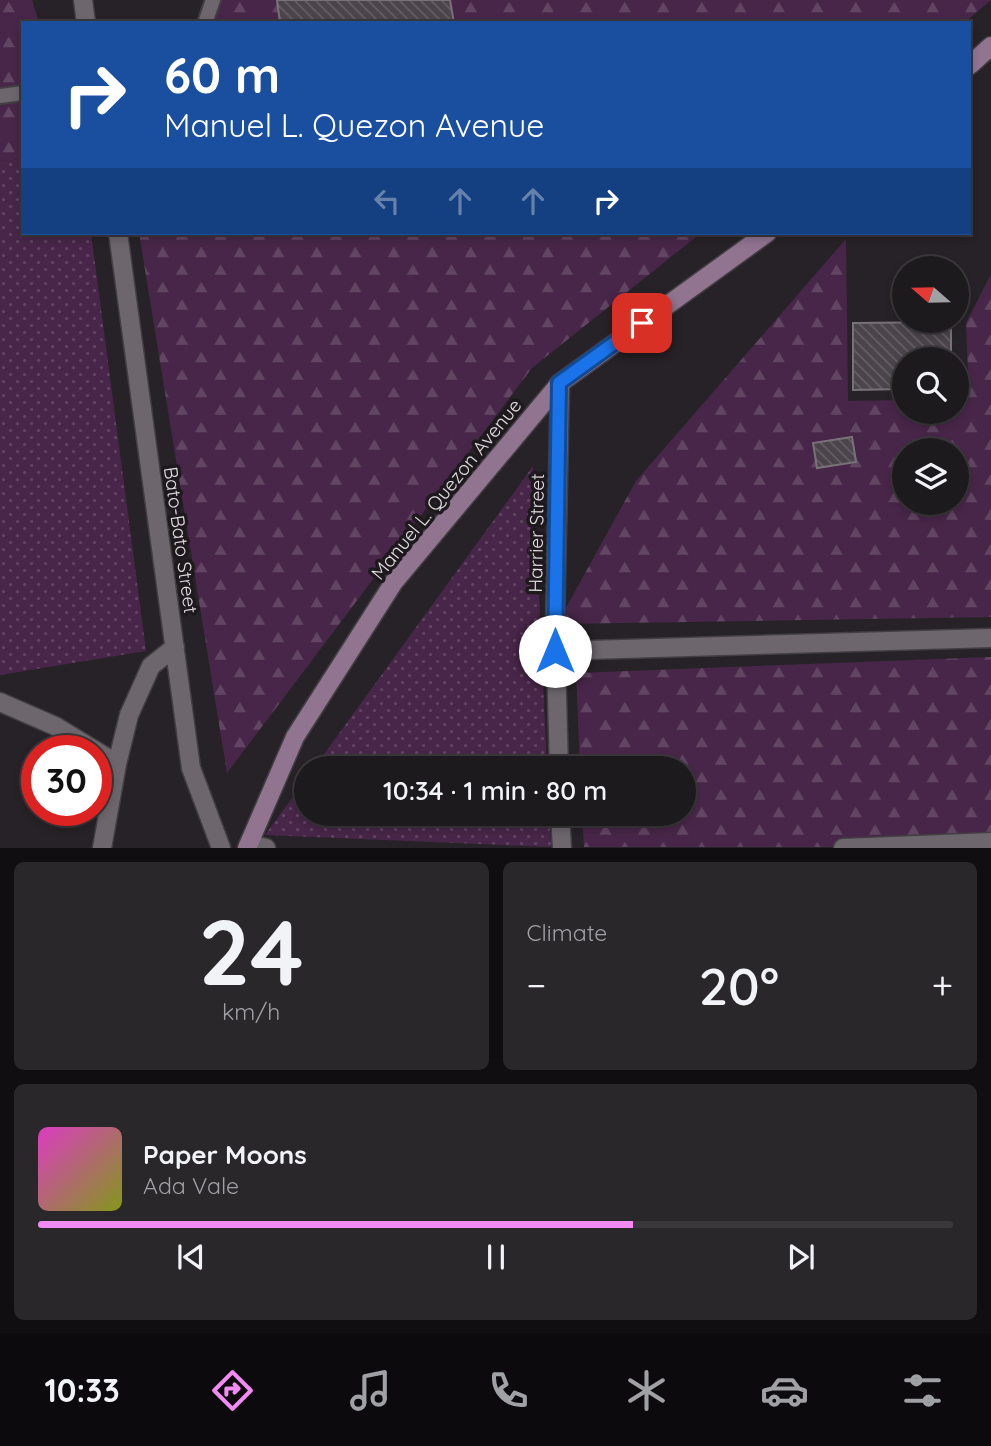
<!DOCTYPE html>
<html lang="en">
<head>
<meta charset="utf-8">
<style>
	body { margin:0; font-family:Quicksand,sans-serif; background:#2a272a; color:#f1f3f6; height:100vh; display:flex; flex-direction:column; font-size:26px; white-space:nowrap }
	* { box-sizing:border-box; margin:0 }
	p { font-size:23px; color:#a0a1a4 }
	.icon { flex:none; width:38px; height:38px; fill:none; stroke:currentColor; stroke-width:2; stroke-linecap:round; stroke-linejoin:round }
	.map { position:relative; height:848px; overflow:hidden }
	.panel { display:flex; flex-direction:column; gap:14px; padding:14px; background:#100e10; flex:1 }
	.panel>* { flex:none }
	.hud { position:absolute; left:21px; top:21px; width:950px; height:214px; border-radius:0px; box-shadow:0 4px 10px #0003,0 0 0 2px #3b383b; background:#1a4fa0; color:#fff; overflow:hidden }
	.needle { width:46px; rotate:290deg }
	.tools { position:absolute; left:892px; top:256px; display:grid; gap:14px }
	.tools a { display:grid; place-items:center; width:77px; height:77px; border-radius:50%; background:#1d1a1d; box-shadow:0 4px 10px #0003,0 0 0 2px #3b383b; font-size:35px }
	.speed { position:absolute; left:21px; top:735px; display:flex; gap:14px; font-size:35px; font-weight:700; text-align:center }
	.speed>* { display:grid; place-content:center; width:91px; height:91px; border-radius:50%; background:#1d1a1d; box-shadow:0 4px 10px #0003,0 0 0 2px #3b383b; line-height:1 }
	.speed .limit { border:10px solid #d22; background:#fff; color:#111 }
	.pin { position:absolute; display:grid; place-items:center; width:60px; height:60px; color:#fff; margin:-30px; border-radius:14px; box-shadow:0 4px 10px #0006 }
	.me { position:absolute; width:77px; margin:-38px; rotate:0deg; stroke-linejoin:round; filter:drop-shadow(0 0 5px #0008) }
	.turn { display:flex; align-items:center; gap:24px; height:147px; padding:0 28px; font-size:32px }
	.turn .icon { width:91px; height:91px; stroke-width:2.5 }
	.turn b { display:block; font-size:49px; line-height:60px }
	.lanes { display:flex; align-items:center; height:66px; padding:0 28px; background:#0003; justify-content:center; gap:35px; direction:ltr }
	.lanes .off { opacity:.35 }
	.big { font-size:52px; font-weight:600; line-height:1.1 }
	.panel .widget { flex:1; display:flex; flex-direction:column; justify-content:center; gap:10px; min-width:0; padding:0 24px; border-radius:10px; background:#2a272a }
	.panel .dial { align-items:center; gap:0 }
	.dial b { font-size:91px; line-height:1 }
	.song { display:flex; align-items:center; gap:21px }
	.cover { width:84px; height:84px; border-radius:10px; background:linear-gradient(135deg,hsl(310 70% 55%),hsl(70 70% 35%)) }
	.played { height:7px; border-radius:4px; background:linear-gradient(90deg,#f28af3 65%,#3b383b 65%) }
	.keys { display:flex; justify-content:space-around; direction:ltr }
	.heat { display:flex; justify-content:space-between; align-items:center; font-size:38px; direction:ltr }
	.panel .tiles { flex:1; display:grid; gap:14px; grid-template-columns:1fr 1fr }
	.widget:last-child { grid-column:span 2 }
	.trip { position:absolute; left:294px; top:756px; width:402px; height:70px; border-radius:35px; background:#1d1a1d; box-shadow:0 4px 10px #0003,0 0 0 2px #3b383b; font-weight:600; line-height:70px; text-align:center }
	.tab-bar { display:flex; height:112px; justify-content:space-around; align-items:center; background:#0c0a0c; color:#a0a1a4 }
	.tab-bar .icon { width:49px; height:49px }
	.tab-bar .on { color:#f28af3 }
	.tab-bar b { font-size:32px; color:#f1f3f6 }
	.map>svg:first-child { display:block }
	.forest { fill:url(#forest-firs); fill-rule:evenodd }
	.park { fill:url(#park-dots) }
	.building { fill:url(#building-back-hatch); stroke:#787278; stroke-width:2 }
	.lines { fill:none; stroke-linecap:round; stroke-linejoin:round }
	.lane-casing { stroke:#423e42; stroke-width:18 }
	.street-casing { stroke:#423e42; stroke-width:21 }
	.secondary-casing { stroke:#423e42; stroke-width:21 }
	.lane { stroke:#6d676d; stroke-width:14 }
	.street { stroke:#6d676d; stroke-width:18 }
	.secondary { stroke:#907490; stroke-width:18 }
	.route-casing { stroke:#114b97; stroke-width:18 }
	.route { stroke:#1a73e8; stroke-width:12 }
	.labels { text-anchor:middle; stroke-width:7; stroke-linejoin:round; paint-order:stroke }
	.street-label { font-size:19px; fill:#e2dee2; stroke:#1e191d }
</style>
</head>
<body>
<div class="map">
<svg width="991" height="848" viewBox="0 0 991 848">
	<defs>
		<pattern id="forest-firs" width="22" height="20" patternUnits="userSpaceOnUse" patternTransform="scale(1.75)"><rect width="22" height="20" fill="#482649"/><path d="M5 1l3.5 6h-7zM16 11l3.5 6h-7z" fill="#624563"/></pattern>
		<pattern id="park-dots" width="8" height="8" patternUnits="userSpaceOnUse" patternTransform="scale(1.75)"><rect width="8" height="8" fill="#482649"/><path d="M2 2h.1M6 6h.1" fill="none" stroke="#624563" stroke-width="1.8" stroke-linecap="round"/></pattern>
		<pattern id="building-back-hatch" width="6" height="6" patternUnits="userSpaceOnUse" patternTransform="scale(1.75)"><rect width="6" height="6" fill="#4b454b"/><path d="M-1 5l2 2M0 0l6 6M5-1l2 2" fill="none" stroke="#655f65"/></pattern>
	</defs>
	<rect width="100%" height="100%" fill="#272227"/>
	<path class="forest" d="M0,0H32L39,23H23V159L0,161Z
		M221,0H991L964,23H210Z
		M139,233H701L532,368L227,773Z
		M846,239L848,401L905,400V411H957V399L969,398L966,323L991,274V617L557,624L636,481ZM905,450H957V502H905Z
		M991,657V847H584L582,814H684V768H580L576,673Z"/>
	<path class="park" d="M23,159V233H91L146,651L0,675V161Z
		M533,466L547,768H314Z
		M306,779V814H549L551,847L265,835Z"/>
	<path class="building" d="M277,0H450L454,23H280Z
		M951,322V359H905V389L853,390V323Z
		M852,437L856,462L817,468L813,443Z"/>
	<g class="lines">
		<defs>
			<path id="lane" d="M205,23L213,0
				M0,96L23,93"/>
			<path id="street" d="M83,0L86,23
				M118,233L191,768L221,848
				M555,651L991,638
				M0,702L55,726L96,751
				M96,751L117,764L102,848
				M117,764L129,715L151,666L175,647
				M559,768L555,625L560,383
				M560,814L562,848
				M249,844L266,848
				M843,848L991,842"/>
			<path id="secondary" d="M970,65L991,46
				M247,848L295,737L394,582L560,383L767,233"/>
		</defs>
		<use href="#lane" class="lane-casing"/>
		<use href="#street" class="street-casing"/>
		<use href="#secondary" class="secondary-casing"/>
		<use href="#lane" class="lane"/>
		<use href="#street" class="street"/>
		<use href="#secondary" class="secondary"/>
	</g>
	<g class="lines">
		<defs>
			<path id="route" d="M555,651L559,383L642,323"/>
		</defs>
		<use href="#route" class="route-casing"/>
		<use href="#route" class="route"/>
	</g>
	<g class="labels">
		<g class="street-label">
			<text transform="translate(446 489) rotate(-51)" y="7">Manuel L. Quezon Avenue</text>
			<text transform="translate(536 533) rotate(-89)" y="7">Harrier Street</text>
			<text transform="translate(181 540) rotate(82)" y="7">Bato-Bato Street</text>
		</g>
	</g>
</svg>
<div class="tools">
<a><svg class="needle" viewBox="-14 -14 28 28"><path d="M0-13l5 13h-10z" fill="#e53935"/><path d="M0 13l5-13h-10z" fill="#a0a1a4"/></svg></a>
<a><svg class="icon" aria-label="search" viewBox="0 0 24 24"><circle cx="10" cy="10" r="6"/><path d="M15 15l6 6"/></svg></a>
<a><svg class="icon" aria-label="layers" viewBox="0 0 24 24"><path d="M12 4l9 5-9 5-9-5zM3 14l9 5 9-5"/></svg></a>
</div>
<div class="speed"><div class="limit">30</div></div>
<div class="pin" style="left:642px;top:323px;background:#d93025"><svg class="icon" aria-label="arrive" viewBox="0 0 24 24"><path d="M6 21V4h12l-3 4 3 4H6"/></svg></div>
<svg class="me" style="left:555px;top:651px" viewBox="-20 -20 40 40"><circle r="19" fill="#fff"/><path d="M0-13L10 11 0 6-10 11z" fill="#1a73e8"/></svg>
<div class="trip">10:34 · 1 min · 80 m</div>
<div class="hud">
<div class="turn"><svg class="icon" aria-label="right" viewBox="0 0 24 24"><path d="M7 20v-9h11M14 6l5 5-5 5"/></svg><div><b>60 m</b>Manuel L. Quezon Avenue</div></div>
<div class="lanes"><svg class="icon off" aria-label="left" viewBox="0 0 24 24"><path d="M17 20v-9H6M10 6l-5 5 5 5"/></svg><svg class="icon off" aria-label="ahead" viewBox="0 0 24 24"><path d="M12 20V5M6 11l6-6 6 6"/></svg><svg class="icon off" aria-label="ahead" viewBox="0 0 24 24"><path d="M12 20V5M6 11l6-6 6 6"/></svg><svg class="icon" aria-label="right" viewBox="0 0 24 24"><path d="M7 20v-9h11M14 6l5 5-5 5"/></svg></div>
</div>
</div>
<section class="panel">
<div class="tiles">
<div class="widget dial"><b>24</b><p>km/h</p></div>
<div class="widget"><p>Climate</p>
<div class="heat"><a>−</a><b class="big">20°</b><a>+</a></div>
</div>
<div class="widget">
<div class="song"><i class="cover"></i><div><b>Paper Moons</b><p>Ada Vale</p></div></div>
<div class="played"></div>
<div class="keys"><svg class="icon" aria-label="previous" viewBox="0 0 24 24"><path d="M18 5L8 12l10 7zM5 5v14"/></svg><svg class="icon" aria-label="pause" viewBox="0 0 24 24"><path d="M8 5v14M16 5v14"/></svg><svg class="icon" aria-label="next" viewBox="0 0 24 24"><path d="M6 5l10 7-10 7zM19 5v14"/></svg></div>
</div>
</div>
</section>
<nav class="tab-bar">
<b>10:33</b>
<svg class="icon on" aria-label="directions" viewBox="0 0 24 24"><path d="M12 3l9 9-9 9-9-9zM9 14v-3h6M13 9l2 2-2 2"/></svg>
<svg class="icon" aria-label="music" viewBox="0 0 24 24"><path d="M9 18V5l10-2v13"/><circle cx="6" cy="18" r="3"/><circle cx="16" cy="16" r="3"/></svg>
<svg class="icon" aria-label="phone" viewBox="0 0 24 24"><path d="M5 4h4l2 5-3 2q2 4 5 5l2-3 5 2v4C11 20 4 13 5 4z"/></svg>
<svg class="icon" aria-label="climate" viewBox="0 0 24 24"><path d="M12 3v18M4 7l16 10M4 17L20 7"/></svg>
<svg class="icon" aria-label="car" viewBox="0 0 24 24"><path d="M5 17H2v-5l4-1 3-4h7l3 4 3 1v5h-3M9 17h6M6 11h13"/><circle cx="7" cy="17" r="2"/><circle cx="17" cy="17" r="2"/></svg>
<svg class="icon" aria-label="filters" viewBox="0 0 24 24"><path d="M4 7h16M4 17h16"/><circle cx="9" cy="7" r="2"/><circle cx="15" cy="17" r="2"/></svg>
</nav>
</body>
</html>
